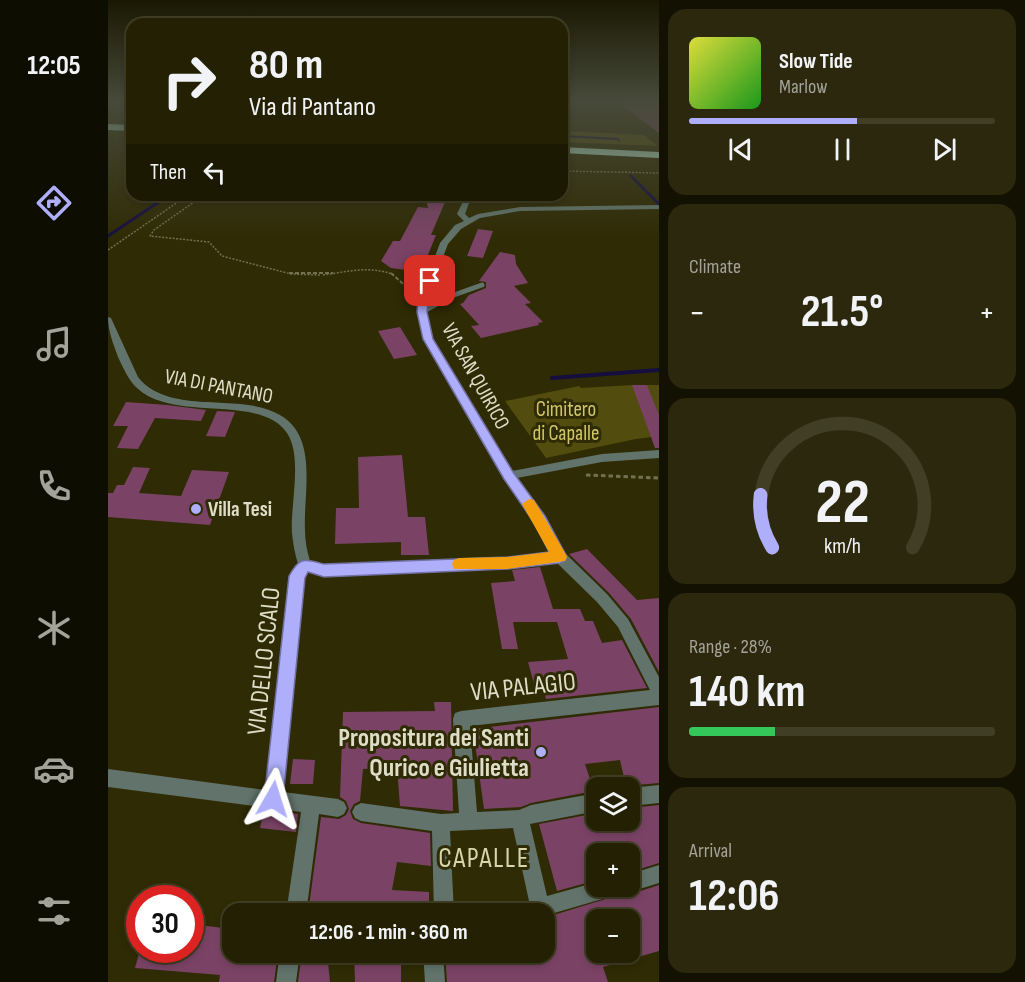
<!DOCTYPE html>
<html lang="en">
<head>
<meta charset="utf-8">
<style>
	body { margin:0; font-family:"Sofia Sans Condensed",sans-serif; background:#2b280d; color:#f1f3f6; height:100vh; display:flex; flex-direction:column; font-size:22px; white-space:nowrap }
	* { box-sizing:border-box; margin:0 }
	p { font-size:20px; color:#a3a39a }
	.icon { flex:none; width:33px; height:33px; fill:none; stroke:currentColor; stroke-width:2; stroke-linecap:round; stroke-linejoin:round }
	.map { position:relative; flex:1; overflow:hidden }
	.side { display:flex; flex-direction:column; gap:9px; padding:9px; background:#131202; width:366px }
	.side>* { flex:none }
	.guide { position:absolute; left:18px; top:18px; width:442px; height:183px; border-radius:18px; box-shadow:0 3px 9px #0003,0 0 0 2px #403e25; background:#232003; color:#f1f3f6; overflow:hidden }
	.controls { position:absolute; left:478px; top:777px; display:grid; gap:12px }
	.controls a { display:grid; place-items:center; width:54px; height:54px; border-radius:12px; background:#232003; box-shadow:0 3px 9px #0003,0 0 0 2px #403e25; font-size:30px }
	.speed { position:absolute; left:18px; top:885px; display:flex; gap:12px; font-size:30px; font-weight:700; text-align:center }
	.speed>* { display:grid; place-content:center; width:78px; height:78px; border-radius:50%; background:#232003; box-shadow:0 3px 9px #0003,0 0 0 2px #403e25; line-height:1 }
	.speed .limit { border:9px solid #d22; background:#fff; color:#111 }
	.pin { position:absolute; display:grid; place-items:center; width:51px; height:51px; color:#fff; margin:-26px; border-radius:12px; box-shadow:0 3px 9px #0006 }
	.me { position:absolute; width:66px; margin:-33px; rotate:6deg; stroke-linejoin:round; filter:drop-shadow(0 0 4px #0008) }
	.turn { display:flex; align-items:center; gap:21px; height:126px; padding:0 24px; font-size:27px }
	.turn .icon { width:78px; height:78px; stroke-width:2.5 }
	.turn b { display:block; font-size:42px; line-height:51px }
	.then { display:flex; align-items:center; height:57px; padding:0 24px; background:#0003; gap:12px; font-size:22px }
	.big { font-size:45px; font-weight:700; line-height:1.1 }
	.side .widget { flex:1; display:flex; flex-direction:column; justify-content:center; gap:9px; min-width:0; padding:0 21px; border-radius:18px; background:#2b280d }
	.side .dial { align-items:center; gap:0 }
	.dial svg { height:156px; overflow:visible; fill:none; stroke:#403e25; stroke-width:7; stroke-linecap:round; text-anchor:middle }
	.dial text { fill:#f1f3f6; stroke:none }
	.song { display:flex; align-items:center; gap:18px }
	.cover { width:72px; height:72px; border-radius:9px; background:linear-gradient(135deg,hsl(60 70% 55%),hsl(120 70% 35%)) }
	.played { height:6px; border-radius:3px; background:linear-gradient(90deg,#aeaefb 55%,#403e25 55%) }
	.keys { display:flex; justify-content:space-around; direction:ltr }
	.heat { display:flex; justify-content:space-between; align-items:center; font-size:33px; direction:ltr }
	.charge { height:9px; border-radius:4px; background:linear-gradient(90deg,#34c759 28%,#403e25 0) }
	.trip { position:absolute; left:114px; top:903px; width:333px; height:60px; border-radius:18px; background:#232003; box-shadow:0 3px 9px #0003,0 0 0 2px #403e25; font-weight:700; line-height:60px; text-align:center }
	main { display:flex; flex:1; min-height:0 }
	.menu { display:flex; flex-direction:column; width:108px; justify-content:space-around; align-items:center; background:#0e0d01; color:#a3a39a }
	.menu .icon { width:42px; height:42px }
	.menu .selected { color:#aeaefb }
	.menu b { font-size:27px; color:#f1f3f6 }
	.map>svg:first-child { display:block }
	.green { fill:#524c0e }
	.lines { fill:none; stroke-linecap:round; stroke-linejoin:round }
	.stream-far2 { stroke:#160e3f; stroke-width:2 }
	.stream-far1 { stroke:#160e3f; stroke-width:3 }
	.stream { stroke:#160e3f; stroke-width:4 }
	.building { fill:#7a4365; fill-rule:evenodd }
	.path-far2 { stroke:#737050; stroke-width:1.5; stroke-dasharray:2 1.5; stroke-linecap:butt }
	.path-far1 { stroke:#737050; stroke-width:2; stroke-dasharray:4 2; stroke-linecap:butt }
	.path { stroke:#737050; stroke-width:3; stroke-dasharray:4.5 3; stroke-linecap:butt }
	.lane { stroke:#61736a; stroke-width:5 }
	.street { fill:#61736a; fill-rule:evenodd }
	.highway { fill:#addac4; fill-rule:evenodd }
	.route { fill:#aeaefb; stroke:#7171a3; stroke-width:1.5 }
	.slow { fill:#f59e0b }
	.poi-dot { fill:#aeaefb; stroke:#2f2b04; stroke-width:2 }
	.labels { text-anchor:middle; stroke-width:6; stroke-linejoin:round; paint-order:stroke }
	.street-label { font-size:21px; fill:#deddc8; stroke:#2f2b04 }
	.park-label { font-size:21px; fill:#d1c768; stroke:#2f2b04 }
	.poi-label { font-size:21px; font-weight:bold; fill:#deddc8; stroke:#2f2b04; text-anchor:start }
	.near-street-label { font-size:26px; fill:#deddc8; stroke:#2f2b04 }
	.near-poi-label { font-size:26px; font-weight:bold; fill:#deddc8; stroke:#2f2b04; text-anchor:end }
	.near-quarter-label { font-size:28px; letter-spacing:1.5px; fill:#d9d5ab; stroke:#2f2b04 }
</style>
</head>
<body>
<main>
<nav class="menu">
<b>12:05</b>
<svg class="icon selected" aria-label="directions" viewBox="0 0 24 24"><path d="M12 3l9 9-9 9-9-9zM9 14v-3h6M13 9l2 2-2 2"/></svg>
<svg class="icon" aria-label="music" viewBox="0 0 24 24"><path d="M9 18V5l10-2v13"/><circle cx="6" cy="18" r="3"/><circle cx="16" cy="16" r="3"/></svg>
<svg class="icon" aria-label="phone" viewBox="0 0 24 24"><path d="M5 4h4l2 5-3 2q2 4 5 5l2-3 5 2v4C11 20 4 13 5 4z"/></svg>
<svg class="icon" aria-label="climate" viewBox="0 0 24 24"><path d="M12 3v18M4 7l16 10M4 17L20 7"/></svg>
<svg class="icon" aria-label="car" viewBox="0 0 24 24"><path d="M5 17H2v-5l4-1 3-4h7l3 4 3 1v5h-3M9 17h6M6 11h13"/><circle cx="7" cy="17" r="2"/><circle cx="17" cy="17" r="2"/></svg>
<svg class="icon" aria-label="filters" viewBox="0 0 24 24"><path d="M4 7h16M4 17h16"/><circle cx="9" cy="7" r="2"/><circle cx="15" cy="17" r="2"/></svg>
</nav>
<div class="map">
<svg width="551" height="982" viewBox="0 0 551 982">
	<rect width="100%" height="100%" fill="#2f2b04"/>
	<path class="green" d="M454,123L457,131L536,135L550,146L455,142Z
		M524,385H551V436L528,439L438,458L397,401L471,386L473,388Z"/>
	<g class="lines">
		<path class="stream-far2" d="M454,136L510,139L511,141
			M522,175L526,179"/>
		<path class="stream-far1" d="M524,177L551,204
			M0,236L61,195"/>
		<path class="stream" d="M444,378L551,370"/>
	</g>
	<path class="building" d="M509,101H551V133Z
		M317,195H340L323,235H328L313,272L283,268L273,261L285,241H292L310,207L320,208Z
		M370,229L385,231L375,258L359,256Z
		M392,252L407,255L408,264L420,283L406,286L423,303L417,304L435,322L430,323L431,325L373,338L363,326L371,325L352,304L355,303L361,295L378,288V282L371,281Z
		M292,327L309,355L286,359L270,331Z
		M524,385H539L551,415V448H547Z
		M18,402L59,405L98,410L93,421L47,418L30,449L9,448L20,426H5Z
		M109,411L127,412L117,437L98,436Z
		M294,455L300,517H317L321,555H293V542L227,544L228,508H251L250,457Z
		M25,467L42,468L31,493L73,496L84,470L121,472L102,525L0,517V493H5L9,485H16Z
		M479,549L529,600L551,598V672L523,619L501,593L461,554Z
		M432,567L445,609H472L477,621H485L494,643L514,640L539,688L438,699L434,683L426,684L420,662L460,659L449,622H405L410,649H394L383,583L407,581L404,570Z
		M326,702H343L345,811L292,806L289,767L255,769L252,801L246,804L242,811L245,819L253,823L322,833L323,866L289,862L284,890L321,892V914H200L213,817L231,819L238,815L241,809L238,801L232,797L235,712L327,711Z
		M551,707V783L518,786L512,760L477,764L486,791L423,803L413,807L376,809L365,729Z
		M185,759L207,760L205,784H182Z
		M551,805V863L522,872V854H489V880L449,891L431,824L489,813V820H522V808Z
		M156,809L190,814L188,832L152,828Z
		M551,885V951L495,967L500,982H339L337,952H440L436,936V918L517,893L523,894ZM489,920H522V952H489Z
		M82,924L124,929V952H170L166,982H111L112,975L27,968L32,950H82Z
		M194,952H219L222,982H190Z
		M246,952H293V982H247Z"/>
	<g class="lines">
		<path class="path-far2" d="M454,171L551,173
			M96,195L46,230L42,236L101,242L114,256L183,274L212,275
			M0,250L80,195
			M215,275C238,272 263,265 286,275"/>
		<path class="path-far1" d="M181,273H225
			M283,273L304,292"/>
		<path class="path" d="M478,475L551,478"/>
		<path class="lane" d="M314,312L343,296L374,285"/>
		<path class="street" d="M358,195H364L357,214L361,218L370,214L412,207L551,205V209L412,211L372,218L353,229L340,244L319,299L318,312L325,339L404,471L494,454L551,450V458L494,462L409,478L436,517L457,553L499,594L520,619L551,677V705L362,726L369,812L411,810L423,805L489,793V811L422,824L439,896L489,882V886H522V874L551,865V883L522,892L516,890L515,893L508,895L436,916V914H399L401,907L421,901L405,828L342,831L346,914H326L324,831L253,821L247,818L244,812L247,806L253,803L333,814L351,813L345,719L347,713L353,711L542,690L510,627L489,602L449,563L399,568L216,577L200,571L196,577L175,792L230,799L236,802L239,808L236,814L230,817L211,814L198,914H178L193,812L0,787V769L158,790L182,576L190,564C187,554 185,544 184,533C182,505 195,457 179,433C152,393 66,423 29,388C20,380 15,367 10,357C5,343 0,331 0,317L3,318L30,377C62,417 131,391 172,415C211,437 195,494 197,530C197,541 199,551 202,561L216,565L399,558L443,553L428,523L397,479L315,339L310,312L311,299L332,243L347,225L356,221L349,214Z
			M551,785V803L522,806V788Z
			M172,952H192L188,982H168Z
			M315,952H335L337,982H317Z"/>
		<path class="highway" d="M0,124L24,125V131L0,130Z
			M454,147L551,152V158L454,153Z"/>
	</g>
	<linearGradient id="sky" x2="0" y2="1"><stop stop-color="#1a1802"/><stop offset="0.42" stop-color="#474a3a"/><stop offset="1" stop-color="#474a3a" stop-opacity="0"/></linearGradient>
	<rect width="551" height="239" fill="url(#sky)"/>
	<path class="route" d="M318,279L326,281L320,299L319,312L325,339L405,472L437,516L459,557L457,561L452,563L399,569L216,577L200,572L197,578L175,799L172,806L165,809L158,806L156,799L181,576C192,556 196,559 216,564L399,557L441,552L427,524L396,479L315,339L309,312L310,299Z"/>
	<path class="slow" d="M421,499L426,500L457,553L459,557L457,561L399,569H346L344,564L346,560L351,558L399,557L441,552L414,504Z"/>
	<g class="poi-dot">
		<circle cx="88" cy="509" r="6"/>
		<circle cx="433" cy="752" r="6"/>
	</g>
	<g class="labels">
		<g class="street-label">
			<text transform="translate(368 376) rotate(61)" y="7">VIA SAN QUIRICO</text>
			<text transform="translate(111 386) rotate(11)" y="7">VIA DI PANTANO</text>
		</g>
		<g class="park-label">
			<text x="458" y="416">Cimitero<tspan x="458" dy="24">di Capalle</tspan></text>
		</g>
		<g class="poi-label">
			<text x="100" y="516">Villa Tesi</text>
		</g>
		<g class="near-street-label">
			<text transform="translate(155 661) rotate(-84)" y="9">VIA DELLO SCALO</text>
			<text transform="translate(415 686) rotate(-6)" y="9">VIA PALAGIO</text>
		</g>
		<g class="near-poi-label">
			<text x="421" y="746">Propositura dei Santi<tspan x="421" dy="30">Qurico e Giulietta</tspan></text>
		</g>
		<g class="near-quarter-label">
			<text x="376" y="867">CAPALLE</text>
		</g>
	</g>
</svg>
<div class="controls">
<a><svg class="icon" aria-label="layers" viewBox="0 0 24 24"><path d="M12 4l9 5-9 5-9-5zM3 14l9 5 9-5"/></svg></a>
<a>+</a>
<a>−</a>
</div>
<div class="speed"><div class="limit">30</div></div>
<div class="pin" style="left:322px;top:281px;background:#d93025"><svg class="icon" aria-label="arrive" viewBox="0 0 24 24"><path d="M6 21V4h12l-3 4 3 4H6"/></svg></div>
<svg class="me" style="left:165px;top:799px" viewBox="-20 -20 40 40"><path d="M0-17L14 15 0 8-14 15z" fill="#aeaefb" stroke="#fff" stroke-width="4"/></svg>
<div class="trip">12:06 · 1 min · 360 m</div>
<div class="guide">
<div class="turn"><svg class="icon" aria-label="right" viewBox="0 0 24 24"><path d="M7 20v-9h11M14 6l5 5-5 5"/></svg><div><b>80 m</b>Via di Pantano</div></div>
<div class="then">Then<svg class="icon" aria-label="left" viewBox="0 0 24 24"><path d="M17 20v-9H6M10 6l-5 5 5 5"/></svg></div>
</div>
</div>
<section class="side">
<div class="widget">
<div class="song"><i class="cover"></i><div><b>Slow Tide</b><p>Marlow</p></div></div>
<div class="played"></div>
<div class="keys"><svg class="icon" aria-label="previous" viewBox="0 0 24 24"><path d="M18 5L8 12l10 7zM5 5v14"/></svg><svg class="icon" aria-label="pause" viewBox="0 0 24 24"><path d="M8 5v14M16 5v14"/></svg><svg class="icon" aria-label="next" viewBox="0 0 24 24"><path d="M6 5l10 7-10 7zM19 5v14"/></svg></div>
</div>
<div class="widget"><p>Climate</p>
<div class="heat"><a>−</a><b class="big">21.5°</b><a>+</a></div>
</div>
<div class="widget dial"><svg viewBox="0 0 100 80">
<path d="M14 69A42 42 0 1 1 86 69"/>
<path d="M14 69A42 42 0 0 1 8 42" stroke="#aeaefb"/>
<text x="50" y="56" font-size="32" font-weight="700">22</text>
<text x="50" y="72" font-size="11">km/h</text>
</svg></div>
<div class="widget"><p>Range · 28%</p><b class="big">140 km</b><div class="charge"></div></div>
<div class="widget"><p>Arrival</p><b class="big">12:06</b></div>
</section>
</main>
</body>
</html>
